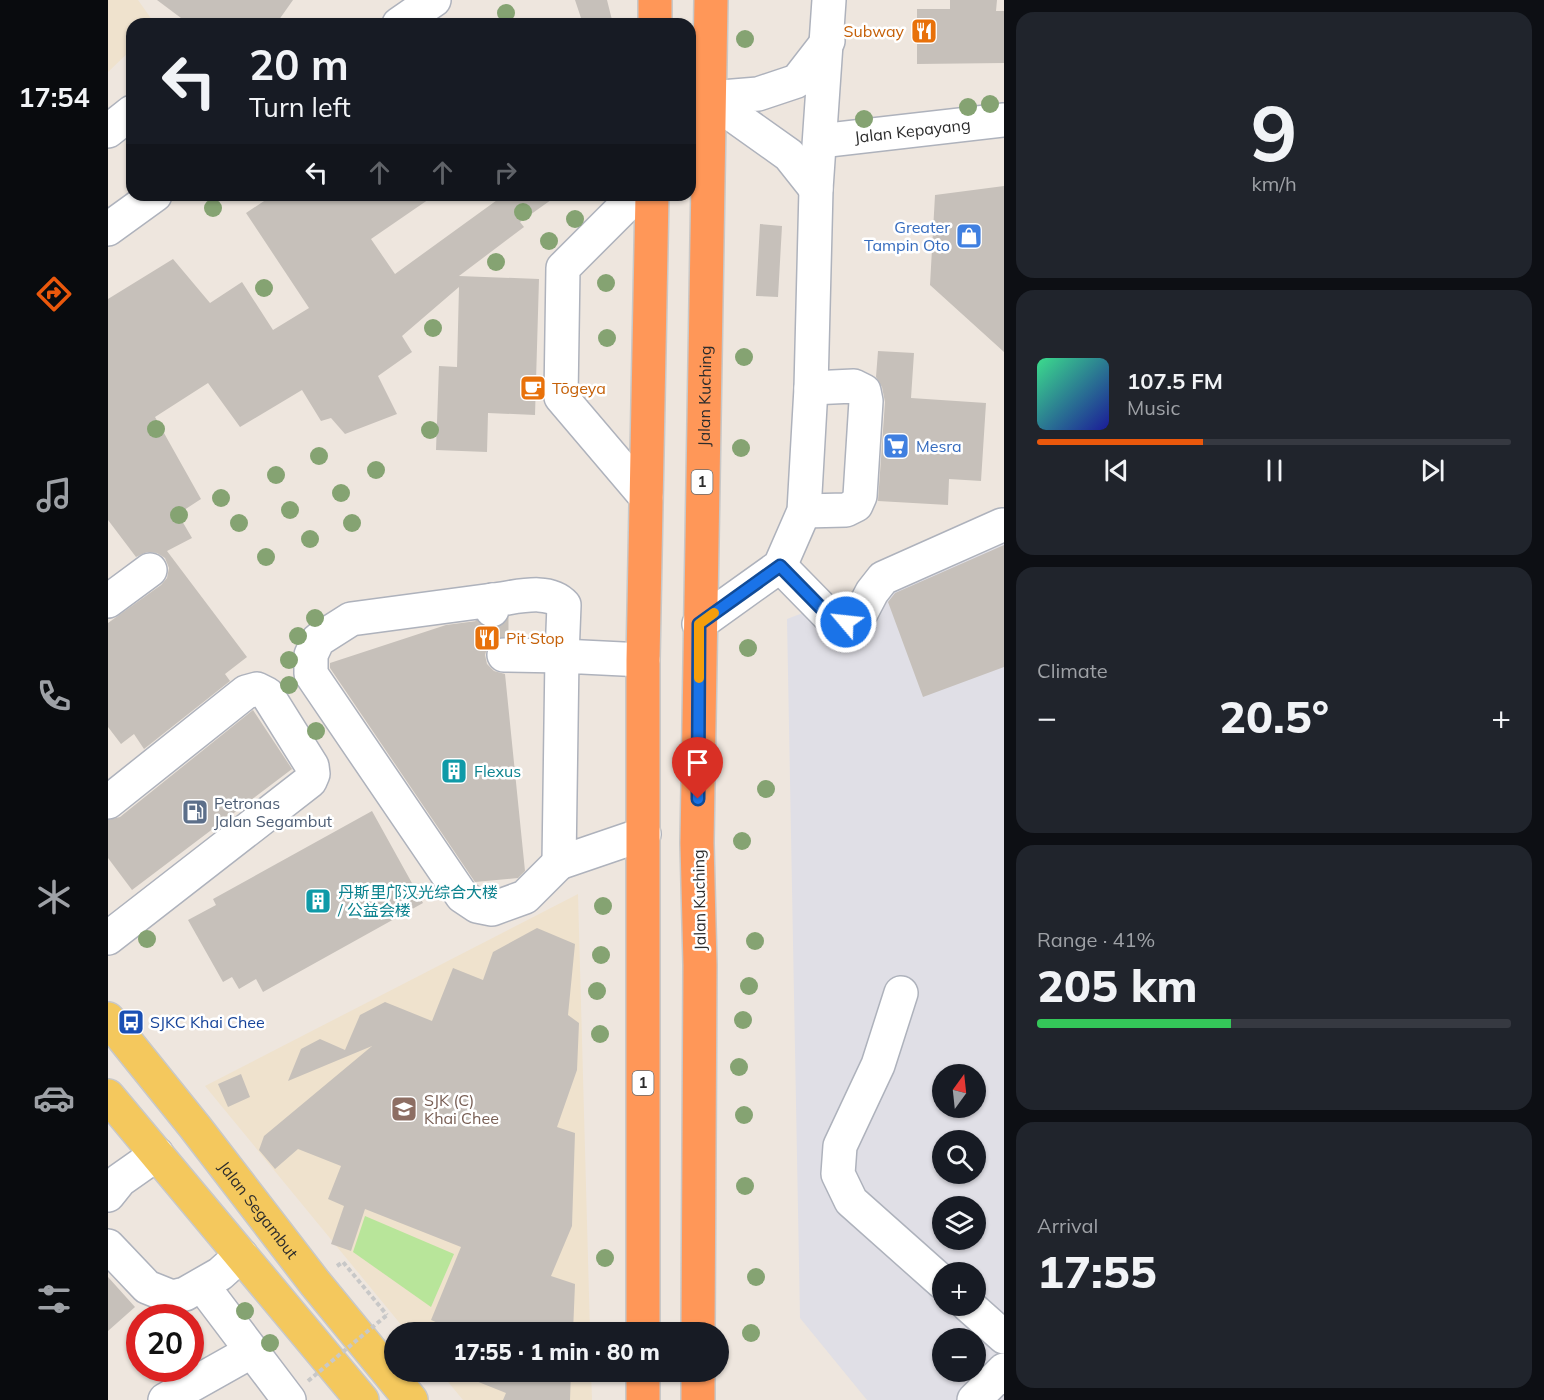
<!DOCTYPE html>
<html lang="en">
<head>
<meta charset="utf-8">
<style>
	body { margin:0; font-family:Mulish,"Noto Sans SC",sans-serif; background:#20242c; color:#f1f3f6; height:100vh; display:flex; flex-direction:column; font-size:22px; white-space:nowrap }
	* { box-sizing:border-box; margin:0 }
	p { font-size:20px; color:#9ea1a6 }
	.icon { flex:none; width:33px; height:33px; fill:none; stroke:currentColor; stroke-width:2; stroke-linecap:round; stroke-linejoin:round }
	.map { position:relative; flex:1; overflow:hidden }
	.drawer { display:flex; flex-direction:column; gap:12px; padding:12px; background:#0d0f14; width:540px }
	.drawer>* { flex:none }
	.top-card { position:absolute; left:18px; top:18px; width:570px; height:183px; border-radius:18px; box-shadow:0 2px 4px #0004; background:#171b24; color:#f1f3f6; overflow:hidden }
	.needle { width:39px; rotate:15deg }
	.fabs { position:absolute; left:824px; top:1064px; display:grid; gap:12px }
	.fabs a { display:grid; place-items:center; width:54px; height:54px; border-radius:50%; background:#171b24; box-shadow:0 2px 4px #0004; font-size:30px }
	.speed { position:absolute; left:18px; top:1304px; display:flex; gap:12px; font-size:30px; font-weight:700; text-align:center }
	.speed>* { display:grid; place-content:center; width:78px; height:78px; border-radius:50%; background:#171b24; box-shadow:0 2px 4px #0004; line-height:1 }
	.speed .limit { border:9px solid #d22; background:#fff; color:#111 }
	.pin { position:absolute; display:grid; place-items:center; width:51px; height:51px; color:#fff; margin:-62px -26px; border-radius:50% 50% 50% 0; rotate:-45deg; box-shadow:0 0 6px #0007 }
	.pin .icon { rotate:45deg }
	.me { position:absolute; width:66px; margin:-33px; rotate:298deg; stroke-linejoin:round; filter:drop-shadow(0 0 4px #0008) }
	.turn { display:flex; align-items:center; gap:21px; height:126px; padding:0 24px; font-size:27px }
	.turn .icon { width:78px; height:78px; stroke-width:2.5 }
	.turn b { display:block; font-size:42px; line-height:51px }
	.lanes { display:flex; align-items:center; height:57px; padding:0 24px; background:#0003; justify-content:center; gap:30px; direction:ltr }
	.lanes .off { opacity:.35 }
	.big { font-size:45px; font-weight:800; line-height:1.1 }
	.drawer .widget { flex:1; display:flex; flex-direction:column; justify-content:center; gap:9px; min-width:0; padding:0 21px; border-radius:18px; background:#20242c }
	.drawer .dial { align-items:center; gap:0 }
	.dial b { font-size:78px; line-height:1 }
	.song { display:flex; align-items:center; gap:18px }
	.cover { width:72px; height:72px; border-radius:9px; background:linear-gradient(135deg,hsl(150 70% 55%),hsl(240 70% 35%)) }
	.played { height:6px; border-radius:3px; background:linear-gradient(90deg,#ea580c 35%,#363941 35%) }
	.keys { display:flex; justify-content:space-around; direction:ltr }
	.heat { display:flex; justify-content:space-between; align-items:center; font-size:33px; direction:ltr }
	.charge { height:9px; border-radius:4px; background:linear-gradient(90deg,#34c759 41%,#363941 0) }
	.trip { position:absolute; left:276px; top:1322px; width:345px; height:60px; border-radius:30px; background:#171b24; box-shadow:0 2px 4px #0004; font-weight:800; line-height:60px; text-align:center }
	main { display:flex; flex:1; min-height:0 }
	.tab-bar { display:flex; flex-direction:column; width:108px; justify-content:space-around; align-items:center; background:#090b0e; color:#9ea1a6 }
	.tab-bar .icon { width:42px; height:42px }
	.tab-bar .on { color:#ea580c }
	.tab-bar b { font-size:27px; color:#f1f3f6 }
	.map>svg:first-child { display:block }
	.industrial { fill:#e0dfe6; fill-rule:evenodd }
	.education { fill:#efe2cd }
	.green { fill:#b8e59a }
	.building { fill:#c6c0ba }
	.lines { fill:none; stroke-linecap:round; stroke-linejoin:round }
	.minor-tunnel { stroke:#c7c1ba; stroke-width:33; stroke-dasharray:33 16; stroke-linecap:butt }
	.minor-casing { stroke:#aeb2bc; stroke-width:36 }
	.major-casing { stroke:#c8c8c8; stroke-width:36 }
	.highway-casing { stroke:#c8c8c8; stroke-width:36 }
	.path { stroke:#c8c8c8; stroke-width:4; stroke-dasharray:4.5 3; stroke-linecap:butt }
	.minor { stroke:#fff; stroke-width:33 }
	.major { stroke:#f4c85d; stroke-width:33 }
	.highway { stroke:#ff9758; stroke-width:33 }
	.path-bridge { stroke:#c8c8c8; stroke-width:4; stroke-dasharray:4.5 3; stroke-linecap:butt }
	.tree { fill:#85a372 }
	.route-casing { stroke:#114b97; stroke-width:15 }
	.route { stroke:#1a73e8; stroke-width:10 }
	.slow { stroke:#f59e0b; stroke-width:10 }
	.labels { text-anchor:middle; stroke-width:5; stroke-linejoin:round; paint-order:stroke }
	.shield { fill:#fff; stroke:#6b6b6b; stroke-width:1.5 }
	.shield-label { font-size:15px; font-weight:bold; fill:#2c2c2c }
	.food-label { font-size:16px; fill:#c56008; stroke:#fff; text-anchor:start }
	.street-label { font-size:16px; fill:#2c2c2c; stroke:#fff }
	.shop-label { font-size:16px; fill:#366cbe; stroke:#fff; text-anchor:end }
	.culture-label { font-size:16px; fill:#0d838f; stroke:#fff; text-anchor:start }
	.service-label { font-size:16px; fill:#4e5e75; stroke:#fff; text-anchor:start }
	.transit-label { font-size:16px; fill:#164399; stroke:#fff; text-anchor:start }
	.education-label { font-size:16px; fill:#785e54; stroke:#fff; text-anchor:start }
</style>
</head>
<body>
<main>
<nav class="tab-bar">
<b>17:54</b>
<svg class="icon on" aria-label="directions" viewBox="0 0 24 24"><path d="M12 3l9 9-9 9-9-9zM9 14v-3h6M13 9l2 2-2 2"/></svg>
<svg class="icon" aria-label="music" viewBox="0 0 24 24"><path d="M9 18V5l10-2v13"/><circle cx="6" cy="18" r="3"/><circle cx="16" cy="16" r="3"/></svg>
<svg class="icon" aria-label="phone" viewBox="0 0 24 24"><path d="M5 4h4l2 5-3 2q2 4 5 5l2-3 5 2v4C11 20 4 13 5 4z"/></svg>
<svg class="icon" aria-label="climate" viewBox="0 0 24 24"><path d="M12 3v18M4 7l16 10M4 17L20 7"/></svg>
<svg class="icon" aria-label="car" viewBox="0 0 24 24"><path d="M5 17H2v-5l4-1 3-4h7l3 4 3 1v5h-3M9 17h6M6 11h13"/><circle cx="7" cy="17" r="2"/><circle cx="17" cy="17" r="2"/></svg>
<svg class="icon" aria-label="filters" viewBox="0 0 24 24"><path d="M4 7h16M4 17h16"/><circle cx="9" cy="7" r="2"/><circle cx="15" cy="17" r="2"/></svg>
</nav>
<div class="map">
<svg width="896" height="1400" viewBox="0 0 896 1400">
	<rect width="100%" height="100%" fill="#eee6de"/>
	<path class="industrial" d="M896,536V1400H759L692,1318L679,619ZM834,1074H867V1107H834ZM834,1140H867V1173H834ZM834,1206H867V1239H834ZM834,1272H867V1305H834ZM834,1338H867V1371H834Z"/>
	<path class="education" d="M0,0H30L47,24H24V49L0,72Z
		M470,894L482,1332H299L97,1086Z
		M331,1371H483L484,1400H355Z"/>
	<path class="green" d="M257,1216L346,1254L323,1307L245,1252Z"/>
	<path class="building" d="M49,0H185L168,24H81Z
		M467,0H499L505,24H475Z
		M842,0H889L888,11H896V63L809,64V9H842Z
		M896,186V352L822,285L827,195Z
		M165,195H327L263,239L287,274L396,195H450L412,222L416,227L351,276L431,279L427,415L380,413L379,452L328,450L331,366L349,367L351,287L294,336L304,352L270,376L289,414L237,434L223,418L213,421L194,390L132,427L100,383L47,417L93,499L70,514L84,538L59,551L139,657L117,674L122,681L36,749L26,734L13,744L0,727V623L53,585L59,578L61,568L57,558L49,553L39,552L28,557L0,520V299L65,259L102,303L134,282L165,330L201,308L138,213Z
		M652,224L674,226L670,297L648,296Z
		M770,351L806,353L803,398L878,403L873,481L841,479L840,505L770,501L777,402L774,387L768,377Z
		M896,545V667L815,697L780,602L787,593Z
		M369,621L374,626L382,629L393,626L394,637L386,639L380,645L377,655L379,664L386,671L397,674L417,871L410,878L367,882L222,668V663L338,625Z
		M145,710L184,769L24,890L0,858V820L12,817Z
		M264,811L315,903L155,992L148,979L131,989L124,977L115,982L80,920L108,905L105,899Z
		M429,928L467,944L460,1015L471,1023L469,1070L449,1127L467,1133L464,1226L443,1276L467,1284L465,1332H351L323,1320L353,1247L257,1209L243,1251L223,1244L236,1206L220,1199L233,1166L190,1149L167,1169L151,1150L156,1136L264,1046L180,1081L193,1049L212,1039L237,1050L252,1015L277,1002L324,1021L345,968L375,980L385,952Z
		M133,1074L142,1097L120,1107L110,1084Z
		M0,1277L27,1307L0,1331Z
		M343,1371H463L462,1400H395L398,1393Z"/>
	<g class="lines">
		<path class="minor-tunnel" d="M384,610V647L387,652L396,655"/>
		<defs>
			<g id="minor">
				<path d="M291,24L326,0"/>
				<path d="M0,131L24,112"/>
				<path id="s1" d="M712,141L896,120"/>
				<path d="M708,189L681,155L601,98L650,94L689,81L720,41"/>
				<path d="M528,195L455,268L453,397L538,497"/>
				<path d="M0,229L47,195"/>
				<path d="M696,511L738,510L748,505L752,496L758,401L756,391L746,386L703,388"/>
				<path d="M672,566L723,618L738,622L753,613L764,592L775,578L894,525"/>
				<path d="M385,600L243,619L210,640L203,655V674L354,896L369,906L384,909L417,897L451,863"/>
				<path d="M0,601L42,570"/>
				<path d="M384,610L385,600C406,598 440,587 456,605L454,656L396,655"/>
				<path d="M591,624L672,566L696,511L703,388L708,189L721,0"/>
				<path d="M535,660L454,656L451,863L536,834"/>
				<path d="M0,802L138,692L149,689L159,694L204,766L205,774L202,781L0,938"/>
				<path d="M793,993L770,1065L732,1146L730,1174L743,1201L834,1282"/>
				<path d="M0,1195L12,1180L49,1154"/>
				<path d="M0,1246L39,1287L64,1297L77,1294L112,1274L133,1255"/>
				<path d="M94,1285L181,1400"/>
				<path d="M860,1305L896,1337"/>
				<path d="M57,1400L144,1351"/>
				<path d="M866,1400L896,1370"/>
			</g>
			<g id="major">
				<path id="s2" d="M0,1019L87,1127L207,1283L303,1400"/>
				<path d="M0,1096L254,1400"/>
			</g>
			<g id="highway">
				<path d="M547,24V0"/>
				<path d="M535,1332V660L544,195"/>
				<path id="s3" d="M590,1332L592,965L589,843L603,0"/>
				<path d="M535,1400V1371"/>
				<path d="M590,1400V1371"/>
			</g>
		</defs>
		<use href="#minor" class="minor-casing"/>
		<use href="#major" class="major-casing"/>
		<use href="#highway" class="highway-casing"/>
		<path class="path" d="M229,1266L235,1262L279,1315"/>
		<use href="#minor" class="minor"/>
		<use href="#major" class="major"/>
		<use href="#highway" class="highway"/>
		<path class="path-bridge" d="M200,1381L279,1315"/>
	</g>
	<g class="tree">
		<circle cx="398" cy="13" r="9"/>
		<circle cx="637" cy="39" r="9"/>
		<circle cx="882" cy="104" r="9"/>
		<circle cx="860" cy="107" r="9"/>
		<circle cx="756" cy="119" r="9"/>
		<circle cx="105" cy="208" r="9"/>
		<circle cx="415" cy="212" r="9"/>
		<circle cx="467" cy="219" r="9"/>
		<circle cx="441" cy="241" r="9"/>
		<circle cx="388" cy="262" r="9"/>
		<circle cx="498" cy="283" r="9"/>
		<circle cx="156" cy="288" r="9"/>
		<circle cx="325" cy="328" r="9"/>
		<circle cx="499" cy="338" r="9"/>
		<circle cx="636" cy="357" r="9"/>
		<circle cx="48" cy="429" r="9"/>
		<circle cx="322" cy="430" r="9"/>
		<circle cx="633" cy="448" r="9"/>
		<circle cx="211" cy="456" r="9"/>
		<circle cx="268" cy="470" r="9"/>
		<circle cx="168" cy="475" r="9"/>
		<circle cx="233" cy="493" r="9"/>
		<circle cx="113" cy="498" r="9"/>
		<circle cx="182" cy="510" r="9"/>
		<circle cx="71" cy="515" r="9"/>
		<circle cx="131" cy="523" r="9"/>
		<circle cx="244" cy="523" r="9"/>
		<circle cx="202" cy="539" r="9"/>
		<circle cx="158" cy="557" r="9"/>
		<circle cx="207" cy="618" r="9"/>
		<circle cx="190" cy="636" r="9"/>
		<circle cx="640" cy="648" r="9"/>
		<circle cx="181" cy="660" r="9"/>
		<circle cx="181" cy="685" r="9"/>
		<circle cx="208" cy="731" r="9"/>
		<circle cx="658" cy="789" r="9"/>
		<circle cx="634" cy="841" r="9"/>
		<circle cx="495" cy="906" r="9"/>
		<circle cx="39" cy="939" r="9"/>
		<circle cx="647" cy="941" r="9"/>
		<circle cx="493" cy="955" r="9"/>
		<circle cx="641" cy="986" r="9"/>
		<circle cx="489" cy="991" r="9"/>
		<circle cx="635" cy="1020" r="9"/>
		<circle cx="492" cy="1034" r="9"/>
		<circle cx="631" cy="1067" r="9"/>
		<circle cx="636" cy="1115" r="9"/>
		<circle cx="637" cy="1186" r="9"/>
		<circle cx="497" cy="1258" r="9"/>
		<circle cx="648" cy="1277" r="9"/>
		<circle cx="137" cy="1311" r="9"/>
		<circle cx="643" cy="1333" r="9"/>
		<circle cx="162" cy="1343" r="9"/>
	</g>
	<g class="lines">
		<defs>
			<path id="route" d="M590,799L591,624L672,566L723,618L738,622"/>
		</defs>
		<use href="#route" class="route-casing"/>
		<use href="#route" class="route"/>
		<path class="slow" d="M591,678V624L606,613"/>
	</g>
	<defs>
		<symbol id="restaurant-square" viewBox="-11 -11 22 22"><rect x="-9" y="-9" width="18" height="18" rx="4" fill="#e8710a" stroke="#fff"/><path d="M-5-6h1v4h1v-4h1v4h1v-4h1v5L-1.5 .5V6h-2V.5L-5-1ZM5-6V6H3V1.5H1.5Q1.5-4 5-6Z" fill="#fff"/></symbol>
		<symbol id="shop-square" viewBox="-11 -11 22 22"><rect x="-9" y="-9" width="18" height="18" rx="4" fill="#3f7fe0" stroke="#fff"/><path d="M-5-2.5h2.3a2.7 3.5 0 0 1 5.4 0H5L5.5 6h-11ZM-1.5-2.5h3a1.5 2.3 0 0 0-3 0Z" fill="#fff"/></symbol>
		<symbol id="cafe-square" viewBox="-11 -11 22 22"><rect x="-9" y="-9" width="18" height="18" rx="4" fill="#e8710a" stroke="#fff"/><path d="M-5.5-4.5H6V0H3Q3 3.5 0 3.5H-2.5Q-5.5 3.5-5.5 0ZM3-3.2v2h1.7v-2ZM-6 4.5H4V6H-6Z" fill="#fff"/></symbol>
		<symbol id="supermarket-square" viewBox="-11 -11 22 22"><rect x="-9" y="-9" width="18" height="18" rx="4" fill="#3f7fe0" stroke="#fff"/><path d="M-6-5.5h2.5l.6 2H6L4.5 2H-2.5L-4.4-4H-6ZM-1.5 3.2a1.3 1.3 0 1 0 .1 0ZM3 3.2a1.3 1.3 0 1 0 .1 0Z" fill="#fff"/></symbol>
		<symbol id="building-square" viewBox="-11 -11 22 22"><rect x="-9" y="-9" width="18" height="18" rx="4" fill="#0f9aa8" stroke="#fff"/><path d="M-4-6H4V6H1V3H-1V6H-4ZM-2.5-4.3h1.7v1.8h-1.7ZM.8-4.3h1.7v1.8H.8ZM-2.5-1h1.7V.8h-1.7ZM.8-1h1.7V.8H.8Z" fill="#fff"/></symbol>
		<symbol id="fuel-square" viewBox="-11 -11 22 22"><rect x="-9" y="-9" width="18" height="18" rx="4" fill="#5c6f8a" stroke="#fff"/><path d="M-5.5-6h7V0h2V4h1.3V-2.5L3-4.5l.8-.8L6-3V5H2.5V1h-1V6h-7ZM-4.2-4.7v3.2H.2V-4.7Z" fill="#fff"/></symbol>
		<symbol id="bus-square" viewBox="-11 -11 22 22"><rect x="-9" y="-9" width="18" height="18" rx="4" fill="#1a4fb4" stroke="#fff"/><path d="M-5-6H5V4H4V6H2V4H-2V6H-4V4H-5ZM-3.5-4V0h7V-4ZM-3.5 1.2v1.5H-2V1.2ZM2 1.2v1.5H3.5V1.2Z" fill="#fff"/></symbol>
		<symbol id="school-square" viewBox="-11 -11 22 22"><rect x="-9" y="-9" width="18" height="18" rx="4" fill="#8d6e63" stroke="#fff"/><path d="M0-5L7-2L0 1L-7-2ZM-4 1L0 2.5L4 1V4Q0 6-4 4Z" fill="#fff"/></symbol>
	</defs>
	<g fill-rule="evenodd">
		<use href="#restaurant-square" x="801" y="16" width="30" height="30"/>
		<use href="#shop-square" x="846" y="221" width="30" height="30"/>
		<use href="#cafe-square" x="410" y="373" width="30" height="30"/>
		<use href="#supermarket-square" x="773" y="431" width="30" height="30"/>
		<use href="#restaurant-square" x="364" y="623" width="30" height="30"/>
		<use href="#building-square" x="331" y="756" width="30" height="30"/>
		<use href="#fuel-square" x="72" y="797" width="30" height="30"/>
		<use href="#building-square" x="195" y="886" width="30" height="30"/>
		<use href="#bus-square" x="8" y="1007" width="30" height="30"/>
		<use href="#school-square" x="281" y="1094" width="30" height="30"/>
	</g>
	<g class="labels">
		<g class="shield">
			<rect x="583.5" y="470" width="21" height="24" rx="4.5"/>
			<rect x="524.5" y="1071" width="21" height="24" rx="4.5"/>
		</g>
		<g class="shield-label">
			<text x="594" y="487">1</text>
			<text x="535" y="1088">1</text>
		</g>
		<g class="food-label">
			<text x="796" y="37" text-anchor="end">Subway</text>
			<text x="444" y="394">Tōgeya</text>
			<text x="398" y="644">Pit Stop</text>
		</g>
		<g class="street-label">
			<text dy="6" stroke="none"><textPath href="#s1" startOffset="93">Jalan Kepayang</textPath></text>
			<text dy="6" stroke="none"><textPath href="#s3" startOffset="936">Jalan Kuching</textPath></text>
			<text transform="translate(591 900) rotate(-91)" y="6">Jalan Kuching</text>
			<text dy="6" stroke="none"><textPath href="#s2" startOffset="243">Jalan Segambut</textPath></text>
		</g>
		<g class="shop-label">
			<text x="842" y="233">Greater<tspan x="842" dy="18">Tampin Oto</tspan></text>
			<text x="808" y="452" text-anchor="start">Mesra</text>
		</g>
		<g class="culture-label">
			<text x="366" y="777">Flexus</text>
			<text x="230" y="898">丹斯里邝汉光综合大楼<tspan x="230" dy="18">/ 公益会楼</tspan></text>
		</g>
		<g class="service-label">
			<text x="106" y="809">Petronas<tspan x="106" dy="18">Jalan Segambut</tspan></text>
		</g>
		<g class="transit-label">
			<text x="42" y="1028">SJKC Khai Chee</text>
		</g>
		<g class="education-label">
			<text x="316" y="1106">SJK (C)<tspan x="316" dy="18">Khai Chee</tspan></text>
		</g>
	</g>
</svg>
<div class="fabs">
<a><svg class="needle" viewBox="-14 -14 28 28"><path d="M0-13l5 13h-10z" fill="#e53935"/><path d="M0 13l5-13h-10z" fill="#9ea1a6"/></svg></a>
<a><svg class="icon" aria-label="search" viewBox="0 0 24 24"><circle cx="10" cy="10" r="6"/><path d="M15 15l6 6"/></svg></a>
<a><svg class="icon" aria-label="layers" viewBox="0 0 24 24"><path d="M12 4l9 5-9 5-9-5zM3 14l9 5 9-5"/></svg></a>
<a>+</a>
<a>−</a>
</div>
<div class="speed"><div class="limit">20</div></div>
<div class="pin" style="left:590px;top:799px;background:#d93025"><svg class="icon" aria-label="arrive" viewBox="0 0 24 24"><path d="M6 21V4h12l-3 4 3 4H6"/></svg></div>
<svg class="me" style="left:738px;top:622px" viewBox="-20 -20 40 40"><circle r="17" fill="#1a73e8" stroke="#fff" stroke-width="3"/><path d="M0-11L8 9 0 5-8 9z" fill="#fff"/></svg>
<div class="trip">17:55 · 1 min · 80 m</div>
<div class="top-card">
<div class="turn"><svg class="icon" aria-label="left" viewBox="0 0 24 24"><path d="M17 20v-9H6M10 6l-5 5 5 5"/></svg><div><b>20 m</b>Turn left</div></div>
<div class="lanes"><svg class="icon" aria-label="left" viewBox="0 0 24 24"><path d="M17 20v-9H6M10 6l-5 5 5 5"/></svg><svg class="icon off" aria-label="ahead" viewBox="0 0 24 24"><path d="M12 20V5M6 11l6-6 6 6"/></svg><svg class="icon off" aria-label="ahead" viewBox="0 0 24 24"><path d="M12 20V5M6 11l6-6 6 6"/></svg><svg class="icon off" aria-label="right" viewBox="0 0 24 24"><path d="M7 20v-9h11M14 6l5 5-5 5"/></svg></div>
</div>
</div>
<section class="drawer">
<div class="widget dial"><b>9</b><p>km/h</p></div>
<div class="widget">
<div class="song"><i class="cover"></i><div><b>107.5 FM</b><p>Music</p></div></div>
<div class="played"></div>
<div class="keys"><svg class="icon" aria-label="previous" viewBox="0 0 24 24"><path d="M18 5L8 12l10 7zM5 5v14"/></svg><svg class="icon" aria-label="pause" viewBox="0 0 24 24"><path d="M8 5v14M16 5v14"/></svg><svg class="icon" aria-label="next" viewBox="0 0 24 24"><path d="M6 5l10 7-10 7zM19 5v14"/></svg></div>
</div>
<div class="widget"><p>Climate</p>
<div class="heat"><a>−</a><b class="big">20.5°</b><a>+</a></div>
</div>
<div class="widget"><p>Range · 41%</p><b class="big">205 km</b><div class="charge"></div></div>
<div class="widget"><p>Arrival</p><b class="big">17:55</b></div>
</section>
</main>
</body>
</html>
